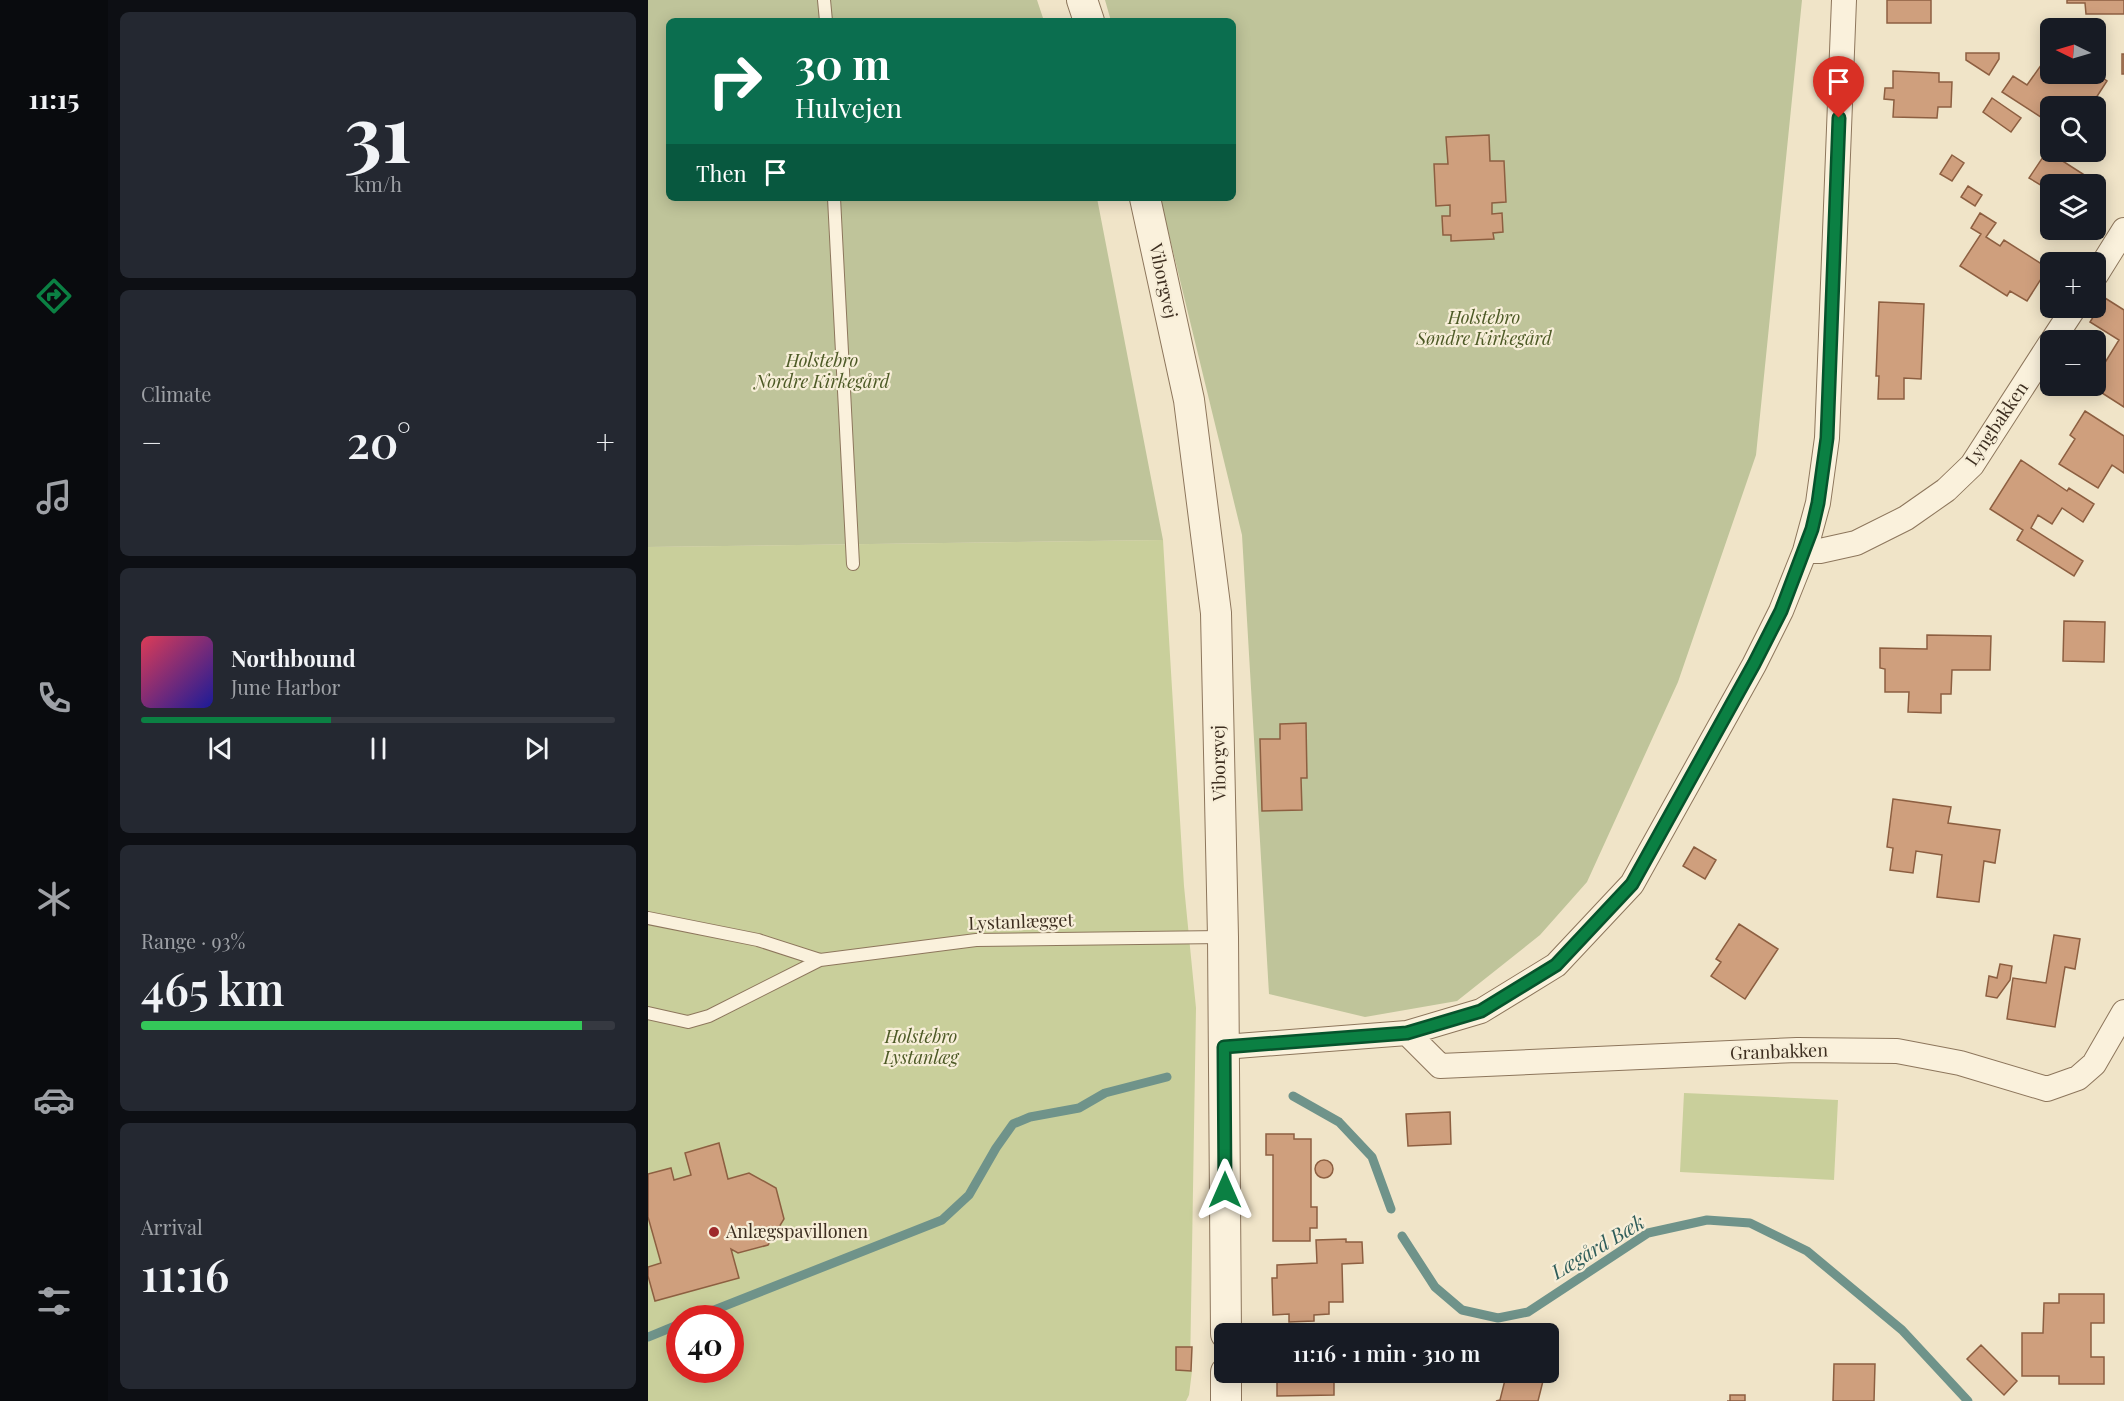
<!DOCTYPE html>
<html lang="en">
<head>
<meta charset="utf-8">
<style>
	body { margin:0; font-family:"Playfair Display",serif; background:#242831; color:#f1f3f6; height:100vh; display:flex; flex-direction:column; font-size:22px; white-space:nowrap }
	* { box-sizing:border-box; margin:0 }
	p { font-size:20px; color:#9ea1a6 }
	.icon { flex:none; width:33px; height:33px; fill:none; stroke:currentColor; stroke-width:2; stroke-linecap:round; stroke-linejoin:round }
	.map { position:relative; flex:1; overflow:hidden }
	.panel { display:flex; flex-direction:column; gap:12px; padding:12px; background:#0d0f14; width:540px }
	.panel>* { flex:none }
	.banner { position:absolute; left:18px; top:18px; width:570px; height:183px; border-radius:9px; box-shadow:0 3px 15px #0003; background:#0b6e4f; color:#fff; overflow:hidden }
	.needle { width:39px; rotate:275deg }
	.buttons { position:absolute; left:1392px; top:18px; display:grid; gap:12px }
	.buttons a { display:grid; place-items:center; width:66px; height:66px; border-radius:9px; background:#171b24; box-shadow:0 3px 15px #0003; font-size:30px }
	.speed { position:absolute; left:18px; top:1305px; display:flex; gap:12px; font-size:30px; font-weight:700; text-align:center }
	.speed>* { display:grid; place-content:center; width:78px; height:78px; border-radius:50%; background:#171b24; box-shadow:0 3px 15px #0003; line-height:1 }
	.speed .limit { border:9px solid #d22; background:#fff; color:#111 }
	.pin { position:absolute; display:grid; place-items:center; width:51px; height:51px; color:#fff; margin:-62px -26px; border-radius:50% 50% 50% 0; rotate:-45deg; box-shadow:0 0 6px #0007 }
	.pin .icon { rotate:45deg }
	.me { position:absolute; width:66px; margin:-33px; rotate:0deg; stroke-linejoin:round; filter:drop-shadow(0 0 4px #0008) }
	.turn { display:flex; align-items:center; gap:21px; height:126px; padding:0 30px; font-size:27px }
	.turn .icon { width:78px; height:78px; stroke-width:2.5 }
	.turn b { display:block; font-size:42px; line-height:51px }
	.then { display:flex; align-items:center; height:57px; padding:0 30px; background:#0003; gap:12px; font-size:22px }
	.big { font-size:45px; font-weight:600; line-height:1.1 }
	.panel .widget { flex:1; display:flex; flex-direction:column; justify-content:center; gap:9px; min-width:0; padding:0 21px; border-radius:9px; background:#242831 }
	.panel .dial { align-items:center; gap:0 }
	.dial b { font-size:78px; line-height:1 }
	.song { display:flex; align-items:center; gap:18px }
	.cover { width:72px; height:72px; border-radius:9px; background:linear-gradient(135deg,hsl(350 70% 55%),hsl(240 70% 35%)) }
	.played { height:6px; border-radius:3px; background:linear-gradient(90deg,#0b8043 40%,#363941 40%) }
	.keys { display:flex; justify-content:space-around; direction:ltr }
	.heat { display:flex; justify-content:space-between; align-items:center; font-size:33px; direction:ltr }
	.charge { height:9px; border-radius:4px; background:linear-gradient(90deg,#34c759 93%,#363941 0) }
	.trip { position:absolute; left:566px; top:1323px; width:345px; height:60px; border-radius:9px; background:#171b24; box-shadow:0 3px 15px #0003; font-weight:600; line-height:60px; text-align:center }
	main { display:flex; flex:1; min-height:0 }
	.tabs { display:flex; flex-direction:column; width:108px; justify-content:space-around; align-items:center; background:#090b0e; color:#9ea1a6 }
	.tabs .icon { width:42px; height:42px }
	.tabs .on { color:#0b8043 }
	.tabs b { font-size:27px; color:#f1f3f6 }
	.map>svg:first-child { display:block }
	.green { fill:#c9cf9b; fill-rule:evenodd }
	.cemetery { fill:#bfc49a }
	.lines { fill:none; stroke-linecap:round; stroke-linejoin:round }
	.stream { stroke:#6f938a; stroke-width:9 }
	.building { fill:#cf9f7d; stroke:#8d5f41; stroke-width:1.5 }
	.service-casing { stroke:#8d765c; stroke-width:14 }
	.minor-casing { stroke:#8d765c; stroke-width:26 }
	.tertiary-casing { stroke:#8d765c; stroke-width:32 }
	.service { stroke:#faf1dc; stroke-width:12 }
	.minor { stroke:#faf1dc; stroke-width:24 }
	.tertiary { stroke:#faf1dc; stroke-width:30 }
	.route-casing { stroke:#07532c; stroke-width:15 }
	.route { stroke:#0b8043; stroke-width:10 }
	.poi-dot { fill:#9e2a2b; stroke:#f7eed8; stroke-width:2 }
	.labels { text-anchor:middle; stroke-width:4.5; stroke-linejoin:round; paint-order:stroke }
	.street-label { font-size:18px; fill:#3d2e20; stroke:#f7eed8 }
	.park-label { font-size:18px; font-style:italic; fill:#4d5a26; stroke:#f7eed8 }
	.poi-label { font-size:18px; fill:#3d2e20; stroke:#f7eed8; text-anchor:start }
	.water-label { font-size:20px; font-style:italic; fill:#2f5d5a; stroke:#f7eed8 }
</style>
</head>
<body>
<main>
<nav class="tabs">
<b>11:15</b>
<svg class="icon on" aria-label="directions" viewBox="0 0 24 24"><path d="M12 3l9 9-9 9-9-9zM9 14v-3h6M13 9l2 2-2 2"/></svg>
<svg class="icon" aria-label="music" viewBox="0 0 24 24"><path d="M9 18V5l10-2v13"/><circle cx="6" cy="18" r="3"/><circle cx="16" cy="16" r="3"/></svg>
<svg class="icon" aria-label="phone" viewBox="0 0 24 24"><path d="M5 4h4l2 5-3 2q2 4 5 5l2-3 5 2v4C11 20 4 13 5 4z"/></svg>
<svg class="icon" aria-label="climate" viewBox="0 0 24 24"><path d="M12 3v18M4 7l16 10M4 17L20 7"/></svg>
<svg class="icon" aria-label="car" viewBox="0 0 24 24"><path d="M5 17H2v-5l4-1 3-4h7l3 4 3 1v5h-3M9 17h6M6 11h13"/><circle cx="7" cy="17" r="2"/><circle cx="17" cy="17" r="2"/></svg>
<svg class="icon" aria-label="filters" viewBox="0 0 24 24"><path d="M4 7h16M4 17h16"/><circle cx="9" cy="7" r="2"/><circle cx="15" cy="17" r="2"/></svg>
</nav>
<section class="panel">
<div class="widget dial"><b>31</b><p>km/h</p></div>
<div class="widget"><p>Climate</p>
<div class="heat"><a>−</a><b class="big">20°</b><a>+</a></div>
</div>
<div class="widget">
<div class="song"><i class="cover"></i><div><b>Northbound</b><p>June Harbor</p></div></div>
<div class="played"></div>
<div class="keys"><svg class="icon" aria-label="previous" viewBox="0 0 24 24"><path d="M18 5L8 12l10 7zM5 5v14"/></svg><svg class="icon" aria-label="pause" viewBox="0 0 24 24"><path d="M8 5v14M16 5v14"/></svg><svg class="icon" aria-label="next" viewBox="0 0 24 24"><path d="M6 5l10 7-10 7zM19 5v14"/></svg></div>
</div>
<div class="widget"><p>Range · 93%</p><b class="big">465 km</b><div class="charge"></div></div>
<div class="widget"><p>Arrival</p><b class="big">11:16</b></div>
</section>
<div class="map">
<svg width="1476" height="1401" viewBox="0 0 1476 1401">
	<rect width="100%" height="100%" fill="#f0e4c8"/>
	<path class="green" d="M515,540L536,886L548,1008L542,1371H544L541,1395L538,1401H0V547ZM32,1318H82V1370H32Z
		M1036,1093L1190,1100L1186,1180L1032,1172Z"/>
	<path class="cemetery" d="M0,0H389L396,21H21V198H449L515,540L0,547Z
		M457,0H1154L1108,455L1030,682L939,882L892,935L809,1001L717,1017L621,994L594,535L512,198H585V21H463Z"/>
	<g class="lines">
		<path class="stream" d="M645,1096L691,1122L724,1157L743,1209
			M754,1236L787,1287L814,1310L850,1318L880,1312L1000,1233L1059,1220L1102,1223L1159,1251L1254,1330L1320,1401
			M46,1318L294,1220L321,1195L348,1148L365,1124L382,1117L431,1108L457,1093L519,1077
			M0,1337L32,1324"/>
	</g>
	<path class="building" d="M1239,0H1283V23H1239Z
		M1419,0H1476V14H1438L1437,3H1419Z
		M1318,53H1351V59L1341,75L1318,60Z
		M1474,54H1476V74H1474Z
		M1396,61L1402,65V74H1415L1422,78L1425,74L1448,73L1459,81L1446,101L1448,102L1445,106H1402V123L1354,92L1365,76L1379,85Z
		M1245,71L1291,73V82H1304L1303,107H1290L1289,118L1245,117L1246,100L1236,99L1237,88H1245Z
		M1344,98L1373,118L1363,132L1335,112Z
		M841,135L842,161H856L858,202L844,203V214L854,213L855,232L845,233L846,239L803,241V235H795L794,216H802V205L788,206L786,164H800L798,137Z
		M1399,151L1449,183L1448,185L1402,184V207L1393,201L1401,190L1381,178Z
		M1304,155L1316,163L1304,181L1292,174Z
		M1320,186L1334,195L1327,206L1313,197Z
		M1332,213L1348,223L1338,237L1352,246L1356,240L1400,268L1379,301L1362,291L1359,296L1312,266L1333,234L1323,228Z
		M1457,298L1476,310V407L1443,386H1448V377L1471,340L1442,322Z
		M1231,302L1276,304L1273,379L1256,378V399H1230L1231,376H1228Z
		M1437,411L1476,436V473L1464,465L1450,488L1411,464L1427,439L1422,435Z
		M1373,460L1419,491L1421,488L1446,504L1435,522L1414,508L1404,524L1390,515L1383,528L1435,561L1426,576L1369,540L1375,530L1342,509Z
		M1416,621L1457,622L1456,662L1415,661Z
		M1279,635L1343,636L1342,670H1304L1303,694H1293V713L1260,712L1261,692H1237V669L1232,668V648L1279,649Z
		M658,723L659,778H653L654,810L614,811L612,739H632V724Z
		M1245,799L1303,807L1300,823L1352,830L1347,863L1336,861L1331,902L1289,897L1294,855L1268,851L1265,873L1242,870L1245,848L1239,847Z
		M1046,847L1068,860L1057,879L1035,866Z
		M1091,924L1130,949L1097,999L1063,976L1073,962L1068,959Z
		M1406,935L1432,939L1427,969L1417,967L1407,1027L1359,1019L1365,978L1398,983Z
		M1352,964L1364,966L1362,980L1349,998L1338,996L1341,976L1349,978Z
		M802,1112L803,1144L760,1146L758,1114Z
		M618,1134H646V1139H663V1207H669V1228H662V1241H625V1155H618Z
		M71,1143L80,1179L101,1173L128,1188L136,1219L120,1245L90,1253L83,1249L91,1278L7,1301L0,1276V1267L13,1263L0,1217V1174L23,1168L26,1180L43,1175L37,1153Z
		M667 1169a9 9 0 1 1 18 0a9 9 0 1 1-18 0Z
		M698,1239V1242H714L715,1263L694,1264L695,1302H681V1314L666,1315V1321L641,1322V1314L625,1315L624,1278H629V1265L669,1263L668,1240Z
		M1411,1294H1456V1323H1443V1357H1456V1384H1411V1376H1374V1333H1395L1396,1303H1411Z
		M1333,1345L1369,1381L1356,1395L1319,1359Z
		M528,1347H544L543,1371L528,1370Z
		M1186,1364H1227L1226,1401H1185Z
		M629,1372H694V1374L686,1373V1395L629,1396Z
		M859,1372H878L896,1377L890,1401H848L852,1400Z
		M1082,1395H1097V1401H1079H1082Z"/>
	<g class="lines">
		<defs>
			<path id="service" d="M176,0L178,21
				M186,198L205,564
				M0,918L110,940L172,960L328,940L574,937
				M0,1013L40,1022L61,1016L172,960"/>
			<path id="minor" d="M1448,275L1476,230
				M1405,340L1426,308
				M1157,551H1172L1208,543L1258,518L1298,490L1324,465L1402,344
				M759,1033L792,1066L1149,1050L1249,1051L1312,1063L1399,1089L1430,1078L1446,1064L1476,1012
				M576,1047L759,1033L833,1011L908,965L984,884L1106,665L1133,611L1157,551L1170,503L1179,438L1196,0"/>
			<path id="tertiary" d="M434,0L441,21
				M497,198L541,400L568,613L575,937L578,1334
				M578,1372V1401"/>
		</defs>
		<use href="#service" class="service-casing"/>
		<use href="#minor" class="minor-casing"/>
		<use href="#tertiary" class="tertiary-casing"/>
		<use href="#service" class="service"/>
		<use href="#minor" class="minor"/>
		<use href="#tertiary" class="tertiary"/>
	</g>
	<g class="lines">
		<defs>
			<path id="route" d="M577,1190L576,1047L759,1033L833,1011L908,965L984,884L1106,664L1133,611L1164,529L1170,503L1179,438L1191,118"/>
		</defs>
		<use href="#route" class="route-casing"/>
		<use href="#route" class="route"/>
	</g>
	<circle class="poi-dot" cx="66" cy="1232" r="6"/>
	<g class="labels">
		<g class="street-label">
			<text transform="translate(515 281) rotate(78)" y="6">Viborgvej</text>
			<text transform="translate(1349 424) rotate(-56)" y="6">Lyngbakken</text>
			<text transform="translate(571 763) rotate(-91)" y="6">Viborgvej</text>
			<text transform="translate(373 922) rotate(-2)" y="6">Lystanlægget</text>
			<text transform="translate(1131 1052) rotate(-2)" y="6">Granbakken</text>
		</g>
		<g class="park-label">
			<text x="836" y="324">Holstebro<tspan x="836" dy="21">Søndre Kirkegård</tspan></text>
			<text x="174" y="367">Holstebro<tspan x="174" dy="21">Nordre Kirkegård</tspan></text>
			<text x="273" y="1043">Holstebro<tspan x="273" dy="21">Lystanlæg</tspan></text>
		</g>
		<g class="poi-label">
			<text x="78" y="1238">Anlægspavillonen</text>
		</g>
		<g class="water-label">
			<text transform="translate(950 1247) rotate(-31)" y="7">Lægård Bæk</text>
		</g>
	</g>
</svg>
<div class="buttons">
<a><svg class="needle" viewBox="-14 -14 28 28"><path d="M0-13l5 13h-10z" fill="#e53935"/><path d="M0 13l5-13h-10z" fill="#9ea1a6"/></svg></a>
<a><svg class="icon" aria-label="search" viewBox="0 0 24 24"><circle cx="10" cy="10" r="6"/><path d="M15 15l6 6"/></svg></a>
<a><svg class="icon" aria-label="layers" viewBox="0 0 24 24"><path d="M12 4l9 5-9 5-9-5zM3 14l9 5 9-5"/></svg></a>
<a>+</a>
<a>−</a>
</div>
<div class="speed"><div class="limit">40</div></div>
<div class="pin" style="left:1191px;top:118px;background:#d93025"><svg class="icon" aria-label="arrive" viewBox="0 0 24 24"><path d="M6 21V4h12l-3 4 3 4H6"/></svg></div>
<svg class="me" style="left:577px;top:1190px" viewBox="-20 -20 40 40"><path d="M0-17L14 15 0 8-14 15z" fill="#0b8043" stroke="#fff" stroke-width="4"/></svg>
<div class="trip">11:16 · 1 min · 310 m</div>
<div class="banner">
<div class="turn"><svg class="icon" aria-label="right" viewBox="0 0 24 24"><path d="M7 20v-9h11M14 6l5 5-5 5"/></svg><div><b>30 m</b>Hulvejen</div></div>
<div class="then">Then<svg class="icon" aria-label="arrive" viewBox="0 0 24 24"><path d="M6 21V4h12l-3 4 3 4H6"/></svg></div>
</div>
</div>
</main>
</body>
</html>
